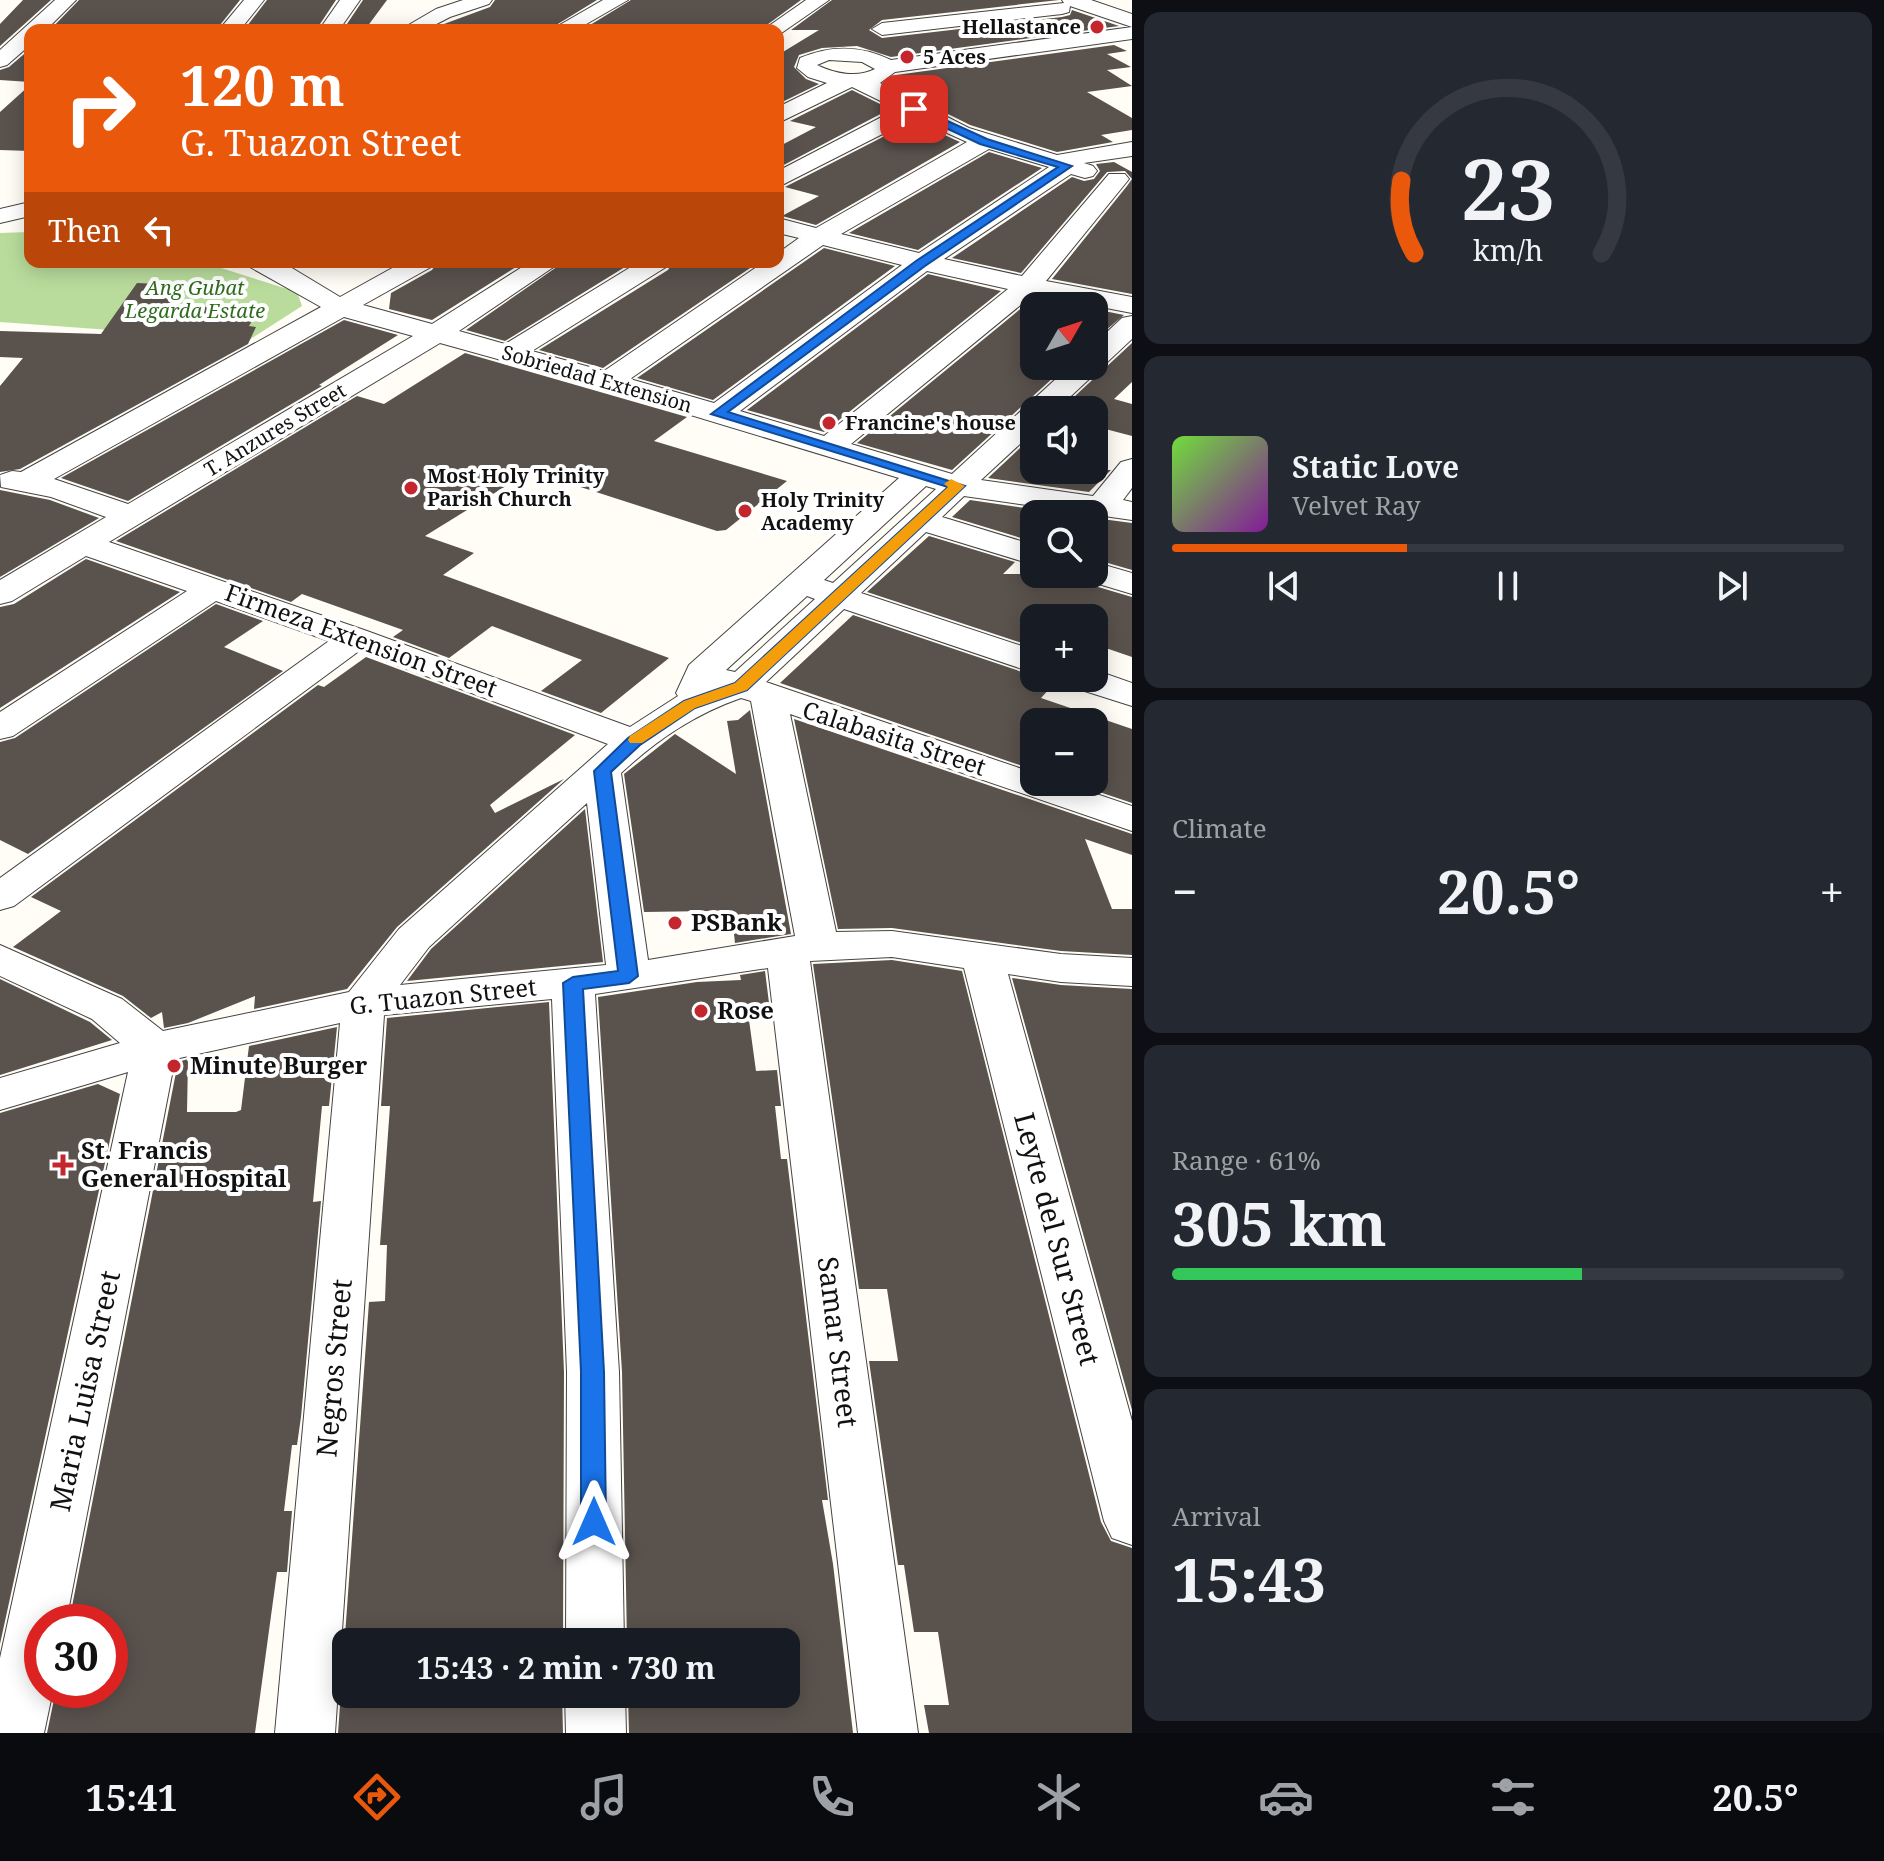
<!DOCTYPE html>
<html lang="en">
<head>
<meta charset="utf-8">
<style>
	body { margin:0; font-family:"Noto Serif",serif; background:#242831; color:#f1f3f6; height:100vh; display:flex; flex-direction:column; font-size:30px; white-space:nowrap }
	* { box-sizing:border-box; margin:0 }
	p { font-size:26px; color:#9ea1a6 }
	.icon { flex:none; width:44px; height:44px; fill:none; stroke:currentColor; stroke-width:2; stroke-linecap:round; stroke-linejoin:round }
	.map { position:relative; flex:1; overflow:hidden }
	.sheet { display:flex; flex-direction:column; gap:12px; padding:12px; background:#0d0f14; width:752px }
	.sheet>* { flex:none }
	.top-card { position:absolute; left:24px; top:24px; width:760px; height:244px; border-radius:16px; box-shadow:0 4px 20px #0003; background:#ea580c; color:#fff; overflow:hidden }
	.needle { width:52px; rotate:51deg }
	.fabs { position:absolute; left:1020px; top:292px; display:grid; gap:16px }
	.fabs a { display:grid; place-items:center; width:88px; height:88px; border-radius:16px; background:#171b24; box-shadow:0 4px 20px #0003; font-size:40px }
	.speed { position:absolute; left:24px; top:1604px; display:flex; gap:16px; font-size:40px; font-weight:700; text-align:center }
	.speed>* { display:grid; place-content:center; width:104px; height:104px; border-radius:50%; background:#171b24; box-shadow:0 4px 20px #0003; line-height:1 }
	.speed .limit { border:12px solid #d22; background:#fff; color:#111 }
	.pin { position:absolute; display:grid; place-items:center; width:68px; height:68px; color:#fff; margin:-34px; border-radius:16px; box-shadow:0 4px 12px #0006 }
	.me { position:absolute; width:88px; margin:-44px; rotate:0deg; stroke-linejoin:round; filter:drop-shadow(0 0 6px #0008) }
	.turn { display:flex; align-items:center; gap:28px; height:168px; padding:0 24px; font-size:36px }
	.turn .icon { width:104px; height:104px; stroke-width:2.5 }
	.turn b { display:block; font-size:56px; line-height:68px }
	.then { display:flex; align-items:center; height:76px; padding:0 24px; background:#0003; gap:16px; font-size:30px }
	.big { font-size:60px; font-weight:700; line-height:1.1 }
	.sheet .card { flex:1; display:flex; flex-direction:column; justify-content:center; gap:12px; min-width:0; padding:0 28px; border-radius:16px; background:#242831 }
	.sheet .dial { align-items:center; gap:0 }
	.dial svg { height:208px; overflow:visible; fill:none; stroke:#363941; stroke-width:7; stroke-linecap:round; text-anchor:middle }
	.dial text { fill:#f1f3f6; stroke:none }
	.song { display:flex; align-items:center; gap:24px }
	.cover { width:96px; height:96px; border-radius:12px; background:linear-gradient(135deg,hsl(100 70% 55%),hsl(290 70% 35%)) }
	.played { height:8px; border-radius:4px; background:linear-gradient(90deg,#ea580c 35%,#363941 35%) }
	.keys { display:flex; justify-content:space-around; direction:ltr }
	.heat { display:flex; justify-content:space-between; align-items:center; font-size:44px; direction:ltr }
	.charge { height:12px; border-radius:6px; background:linear-gradient(90deg,#34c759 61%,#363941 0) }
	.trip { position:absolute; left:332px; top:1628px; width:468px; height:80px; border-radius:16px; background:#171b24; box-shadow:0 4px 20px #0003; font-weight:700; line-height:80px; text-align:center }
	.tabs { display:flex; height:128px; justify-content:space-around; align-items:center; background:#090b0e; color:#9ea1a6 }
	.tabs .icon { width:56px; height:56px }
	.tabs .current { color:#ea580c }
	.tabs b { font-size:36px; color:#f1f3f6 }
	main { display:flex; flex:1; min-height:0 }
	.map>svg:first-child { display:block }
	.forest { fill:#b9dc9c }
	.building { fill:#5a524d }
	.lines { fill:none; stroke-linecap:round; stroke-linejoin:round }
	.minor-casing { stroke:#444; stroke-width:2 }
	.minor { fill:#fff; fill-rule:evenodd }
	.route { fill:#1a73e8; stroke:#114b97; stroke-width:2 }
	.slow { fill:#f59e0b }
	.poi-dot { fill:#c4262e; stroke:#fff; stroke-width:3 }
	.labels { text-anchor:middle; stroke-width:8; stroke-linejoin:round; paint-order:stroke }
	.far-poi-label { font-size:20px; font-weight:bold; fill:#111; stroke:#fff; text-anchor:start }
	.far-park-label { font-size:20px; font-style:italic; fill:#2f6b1f; stroke:#fff }
	.far-street-label { font-size:20px; fill:#111; stroke:#fff }
	.street-label { font-size:24px; fill:#111; stroke:#fff }
	.poi-label { font-size:24px; font-weight:bold; fill:#111; stroke:#fff; text-anchor:start }
	.near-street-label { font-size:28px; fill:#111; stroke:#fff }
</style>
</head>
<body>
<main>
<div class="map">
<svg width="1132" height="1733" viewBox="0 0 1132 1733">
	<rect width="100%" height="100%" fill="#fffdf5"/>
	<path class="forest" d="M30,232V262H202L297,292L302,306L249,340L0,322V233Z"/>
	<path class="building" d="M23,0H51L0,46V24Z
		M79,0H240L216,30H50Z
		M267,0H336L316,30H244Z
		M363,0H387L367,27L343,30Z
		M495,0H597L548,30H497L505,27L444,24L490,7Z
		M631,0H801L760,30H582Z
		M832,0H1059L882,20L869,30L882,38L1062,17L1070,15L1072,10L1119,26L891,57L857,46L822,48L799,55L794,67L806,79L819,84L778,104V55L819,30H791Z
		M1114,45L1127,51L1107,54L1131,67L1107,70L1132,86L1087,92L1132,118V130L1101,135L1113,142L1057,152L970,125L886,83L896,75Z
		M30,49V82L0,80V70L9,67Z
		M30,85V151L0,150V112Z
		M852,90L890,109L778,168V147L816,127L790,121Z
		M914,121L960,142L816,225L782,216L819,196L785,187Z
		M989,152L1042,168L918,250L849,233Z
		M1114,162L1132,172V179L1125,171L1107,172L1021,273L952,258L1072,177L1084,181L1094,179L1100,171L1096,164Z
		M1132,179V294L1052,279L1127,186Z
		M824,248L895,266L713,400L637,378Z
		M438,262H524L432,320L389,309L391,293L432,270Z
		M564,262H633L505,341L466,330Z
		M673,262H759L603,368L539,350L668,270Z
		M928,274L1001,291L824,432L747,410Z
		M137,283L183,285L169,305L259,309L249,326L256,327L248,344L20,469L0,472V386L23,358L0,357V331L101,334Z
		M1035,297L1080,306H1034V366H1066L952,470L857,443Z
		M1094,309L1124,315L1094,340Z
		M344,320L398,335L319,385L322,386L128,501L61,478Z
		M1132,343V382L1114,399L1132,404V436L1094,426V410H1060Z
		M465,353L687,417L654,441L787,481L726,530L717,531L565,482L561,484L527,473L425,536L474,553L443,575L669,658L601,713L541,691L582,660L492,626L449,658L393,637L403,630L302,594L291,602L116,541L357,396L384,404Z
		M1034,435V470H1111L1089,492L988,478Z
		M0,490L50,500L99,518L0,577Z
		M970,500L1066,514H1034V542L952,517Z
		M1094,518L1132,523V570L1094,559Z
		M929,536L1015,562L1003,574H1074L1081,582L1132,597V657L1094,644V618H1034V647L867,592Z
		M86,559L180,592L0,708V607L14,604Z
		M216,604L263,621L224,647L283,671L28,854L0,840V742L15,738Z
		M853,615L1034,676V681L1051,687L1041,698L1132,729V803L1070,782H1094V722H1034V770L780,683Z
		M366,657L575,735L490,805L495,813L564,779L397,927L347,989L254,1009L255,996L188,1023L164,1028L162,1012L151,1018L123,996L13,947L61,911L31,897L318,685L324,687Z
		M750,710L791,934L735,943L733,925H713L711,911L644,912L624,774L675,734L736,774L727,721L738,720Z
		M794,719L1132,834V855L1085,839L1112,909H1132V955L1061,951L892,928L838,929Z
		M585,809L603,962L407,981L431,949Z
		M892,960L962,971L1101,1522L1111,1541L1132,1548V1733H929L924,1705H949L938,1632H914L904,1565H898L869,1361H898L887,1289H859L813,964Z
		M765,971L771,1019L749,1020L756,1071L777,1070L781,1106H775L781,1159H787L828,1500H822L833,1564L853,1733H629L628,1694H786V1642H627L622,1372L598,997L697,982L741,980L740,975Z
		M1012,978L1061,985L1132,989V1410Z
		M0,979L90,1022L112,1040L0,1075Z
		M549,1002L564,1372L563,1642H346V1694H562L563,1733H338L369,1302L385,1301L387,1245H380L390,1106H381L387,1018Z
		M337,1027L329,1106H322L313,1202L321,1201L301,1417L297,1445H292L284,1511H292L287,1572H277L255,1733H47L56,1690H110V1622H69L178,1062L188,1059L187,1112H236L241,1110L249,1046Z
		M98,1084L120,1094L0,1644V1113Z"/>
	<g class="lines">
		<defs>
			<path id="minor" d="M55,0H76L46,30H30V45L7,65L0,67V50Z
				M244,0H264L240,30H219Z
				M340,0H360L339,30H319Z
				M463,0H492L489,4L450,17L425,30H400L436,9Z
				M603,0H628L576,30H551Z
				M806,0H829L780,34L778,30H763Z
				M1062,0H1091L1132,14V27L1070,6L1069,12L1062,14L882,35L872,29L882,23L1064,3Z
				M1132,27V39L895,72L880,83L969,128L1057,155L1132,142V156L1084,163L1093,166L1097,171L1093,176L1085,178L1071,174L944,259L1022,276L1109,174H1125L1129,179L1125,184L1046,281L1132,297V313L1034,294L851,444L952,474L1070,366H1094V344L1122,318L1132,316V339L1056,410H1034V431L981,480L1093,496L1121,462L1132,459V488L1123,500L1132,502V520L964,496L942,517L1034,545V565L926,532L861,593L1034,650V673L844,609L766,682L1034,773V782H1061L1132,806V831L790,714L836,932L892,931L1061,954L1132,958V986L1061,982L1008,974L1132,1421V1545L1112,1538L1104,1521L964,968L892,957L810,961L918,1733H858L768,968L595,994L619,1372L624,1642H566L567,1372L552,999L384,1015L335,1733H275L340,1023L175,1059L66,1622H42V1690H53L44,1733H0V1658L128,1072L0,1110V1078L120,1043L92,1019L0,976V945L122,999L163,1031L349,992L399,929L608,744L359,651L14,906L0,910V878L329,641L216,601L13,736L0,739V712L187,591L86,556L12,601L0,604V580L106,517L51,497L1,487L0,475L12,471L21,472L321,307L250,267L246,262H282L340,297L403,262H435L431,267L363,305L432,324L530,262H561L459,331L505,344L639,262H670L666,267L532,351L604,371L764,262H778V253L799,238L778,233V218L816,228L967,142L914,118L778,187V171L897,109L852,87L778,123V107L827,83L808,77L797,68L800,58C831,45 860,45 891,60ZM829,60L862,62L875,69C858,78 835,74 817,65ZM989,149L1049,167L919,253L841,234ZM823,245L902,265L714,403L630,379ZM927,271L1008,289L824,436L740,411ZM344,317L413,336L128,504L54,479ZM440,343L598,387L899,478L689,665L676,693L678,696L630,727L367,631L109,542ZM926,486L936,489L833,583L824,580ZM807,596L815,599L735,672L726,670ZM741,698L751,701L795,936L648,960L621,773C658,739 695,714 741,698ZM587,803L606,965L400,985L429,947Z
				M30,202V216L0,223V209Z
				M1094,562L1132,573V594L1082,579L1079,574H1094Z
				M1095,670L1132,683V706L1069,686L1064,678H1094Z
				M565,1694H625L626,1733H566Z"/>
		</defs>
		<use href="#minor" class="minor-casing"/>
		<use href="#minor" class="minor"/>
	</g>
	<path class="route" d="M910,107H917L987,139L1072,166L925,266L728,412L965,486L747,690L695,708L640,745L611,772L638,976L629,983L583,989L604,1372L606,1522L603,1529L594,1533L585,1529L581,1522V1372L563,983L573,977L618,971L594,771L628,738L684,701L735,683L948,487L711,414L916,261L1058,167L980,144L910,111Z"/>
	<path class="slow" d="M951,479L965,486L747,690L695,708L642,743H630L628,740L630,736L684,701L735,683L948,487L944,484Z"/>
	<g class="poi-dot">
		<circle cx="1097" cy="27" r="8"/>
		<circle cx="907" cy="57" r="8"/>
		<circle cx="829" cy="423" r="8"/>
		<circle cx="411" cy="488" r="8"/>
		<circle cx="745" cy="511" r="8"/>
		<circle cx="675" cy="923" r="8"/>
		<circle cx="701" cy="1011" r="8"/>
		<circle cx="174" cy="1066" r="8"/>
		<path d="M59 1153h8v8h8v8h-8v8h-8v-8h-8v-8h8z"/>
	</g>
	<g class="labels">
		<g class="far-poi-label">
			<text x="1081" y="34" text-anchor="end">Hellastance</text>
			<text x="923" y="64">5 Aces</text>
			<text x="845" y="430">Francine's house</text>
			<text x="427" y="483">Most Holy Trinity<tspan x="427" dy="23">Parish Church</tspan></text>
			<text x="761" y="507">Holy Trinity<tspan x="761" dy="23">Academy</tspan></text>
		</g>
		<g class="far-park-label">
			<text x="195" y="295">Ang Gubat<tspan x="195" dy="23">Legarda Estate</tspan></text>
		</g>
		<g class="far-street-label">
			<text transform="translate(597 379) rotate(16)" y="7">Sobriedad Extension</text>
			<text transform="translate(275 430) rotate(-31)" y="7">T. Anzures Street</text>
		</g>
		<g class="street-label">
			<text transform="translate(361 641) rotate(20)" y="8">Firmeza Extension Street</text>
			<text transform="translate(894 739) rotate(18)" y="8">Calabasita Street</text>
			<text transform="translate(443 997) rotate(-6)" y="8">G. Tuazon Street</text>
		</g>
		<g class="poi-label">
			<text x="691" y="931">PSBank</text>
			<text x="717" y="1019">Rose</text>
			<text x="190" y="1074">Minute Burger</text>
			<text x="81" y="1159">St. Francis<tspan x="81" dy="28">General Hospital</tspan></text>
		</g>
		<g class="near-street-label">
			<text transform="translate(1057 1239) rotate(75)" y="10">Leyte del Sur Street</text>
			<text transform="translate(838 1342) rotate(83)" y="10">Samar Street</text>
			<text transform="translate(334 1368) rotate(-85)" y="10">Negros Street</text>
			<text transform="translate(85 1391) rotate(-78)" y="10">Maria Luisa Street</text>
		</g>
	</g>
</svg>
<div class="fabs">
<a><svg class="needle" viewBox="-14 -14 28 28"><path d="M0-13l5 13h-10z" fill="#e53935"/><path d="M0 13l5-13h-10z" fill="#9ea1a6"/></svg></a>
<a><svg class="icon" aria-label="sound" viewBox="0 0 24 24"><path d="M4 9h4l5-4v14l-5-4H4zM17 9q2 3 0 6"/></svg></a>
<a><svg class="icon" aria-label="search" viewBox="0 0 24 24"><circle cx="10" cy="10" r="6"/><path d="M15 15l6 6"/></svg></a>
<a>+</a>
<a>−</a>
</div>
<div class="speed"><div class="limit">30</div></div>
<div class="pin" style="left:914px;top:109px;background:#d93025"><svg class="icon" aria-label="arrive" viewBox="0 0 24 24"><path d="M6 21V4h12l-3 4 3 4H6"/></svg></div>
<svg class="me" style="left:594px;top:1522px" viewBox="-20 -20 40 40"><path d="M0-17L14 15 0 8-14 15z" fill="#1a73e8" stroke="#fff" stroke-width="4"/></svg>
<div class="trip">15:43 · 2 min · 730 m</div>
<div class="top-card">
<div class="turn"><svg class="icon" aria-label="right" viewBox="0 0 24 24"><path d="M7 20v-9h11M14 6l5 5-5 5"/></svg><div><b>120 m</b>G. Tuazon Street</div></div>
<div class="then">Then<svg class="icon" aria-label="left" viewBox="0 0 24 24"><path d="M17 20v-9H6M10 6l-5 5 5 5"/></svg></div>
</div>
</div>
<section class="sheet">
<div class="card dial"><svg viewBox="0 0 100 80">
<path d="M14 69A42 42 0 1 1 86 69"/>
<path d="M14 69A42 42 0 0 1 9 41" stroke="#ea580c"/>
<text x="50" y="56" font-size="32" font-weight="700">23</text>
<text x="50" y="72" font-size="11">km/h</text>
</svg></div>
<div class="card">
<div class="song"><i class="cover"></i><div><b>Static Love</b><p>Velvet Ray</p></div></div>
<div class="played"></div>
<div class="keys"><svg class="icon" aria-label="previous" viewBox="0 0 24 24"><path d="M18 5L8 12l10 7zM5 5v14"/></svg><svg class="icon" aria-label="pause" viewBox="0 0 24 24"><path d="M8 5v14M16 5v14"/></svg><svg class="icon" aria-label="next" viewBox="0 0 24 24"><path d="M6 5l10 7-10 7zM19 5v14"/></svg></div>
</div>
<div class="card"><p>Climate</p>
<div class="heat"><a>−</a><b class="big">20.5°</b><a>+</a></div>
</div>
<div class="card"><p>Range · 61%</p><b class="big">305 km</b><div class="charge"></div></div>
<div class="card"><p>Arrival</p><b class="big">15:43</b></div>
</section>
</main>
<nav class="tabs">
<b>15:41</b>
<svg class="icon current" aria-label="directions" viewBox="0 0 24 24"><path d="M12 3l9 9-9 9-9-9zM9 14v-3h6M13 9l2 2-2 2"/></svg>
<svg class="icon" aria-label="music" viewBox="0 0 24 24"><path d="M9 18V5l10-2v13"/><circle cx="6" cy="18" r="3"/><circle cx="16" cy="16" r="3"/></svg>
<svg class="icon" aria-label="phone" viewBox="0 0 24 24"><path d="M5 4h4l2 5-3 2q2 4 5 5l2-3 5 2v4C11 20 4 13 5 4z"/></svg>
<svg class="icon" aria-label="climate" viewBox="0 0 24 24"><path d="M12 3v18M4 7l16 10M4 17L20 7"/></svg>
<svg class="icon" aria-label="car" viewBox="0 0 24 24"><path d="M5 17H2v-5l4-1 3-4h7l3 4 3 1v5h-3M9 17h6M6 11h13"/><circle cx="7" cy="17" r="2"/><circle cx="17" cy="17" r="2"/></svg>
<svg class="icon" aria-label="filters" viewBox="0 0 24 24"><path d="M4 7h16M4 17h16"/><circle cx="9" cy="7" r="2"/><circle cx="15" cy="17" r="2"/></svg>
<b>20.5°</b>
</nav>
</body>
</html>
